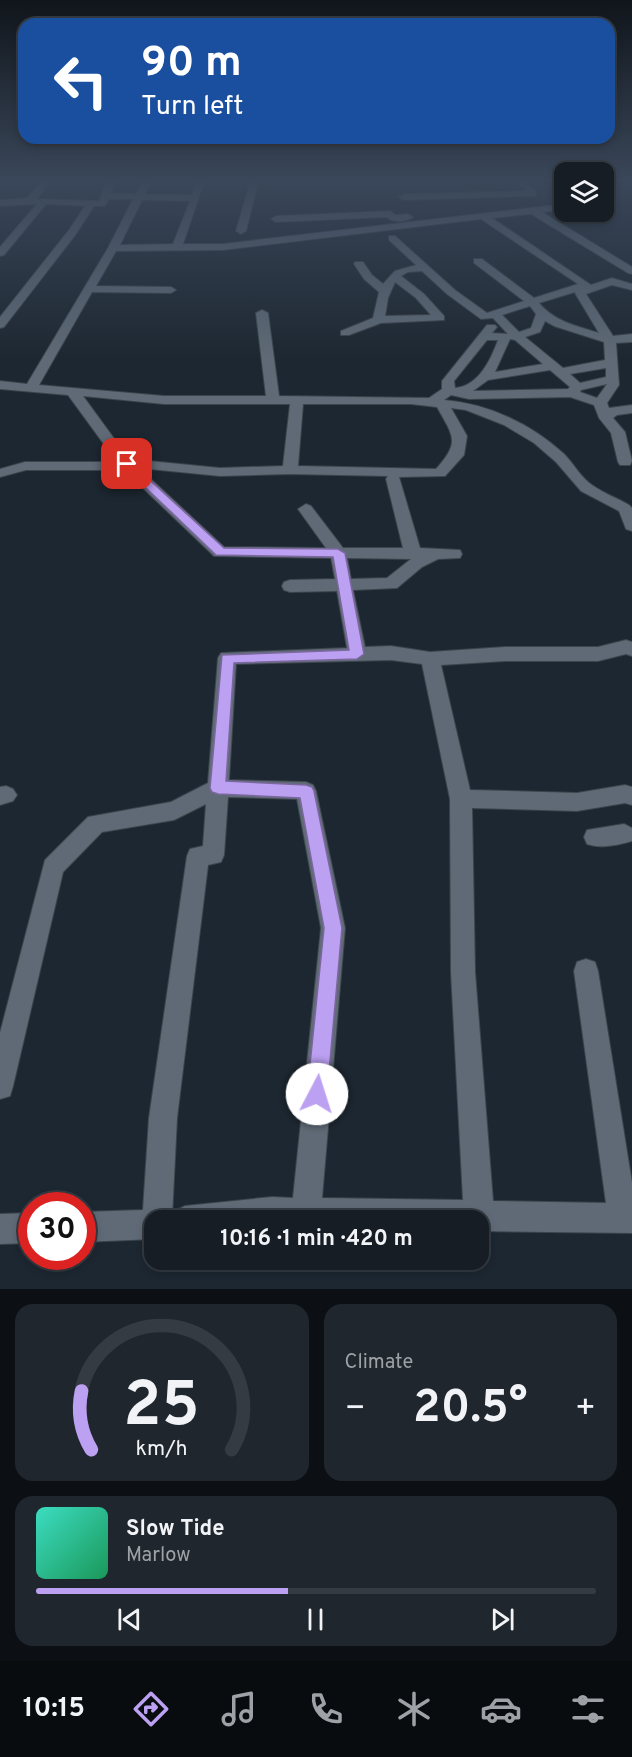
<!DOCTYPE html>
<html lang="en">
<head>
<meta charset="utf-8">
<style>
	body { margin:0; font-family:Overpass,sans-serif; background:#1f262d; color:#f1f3f6; height:100vh; display:flex; flex-direction:column; font-size:22px; white-space:nowrap }
	* { box-sizing:border-box; margin:0 }
	p { font-size:20px; color:#9ea2a7 }
	.icon { flex:none; width:33px; height:33px; fill:none; stroke:currentColor; stroke-width:2; stroke-linecap:round; stroke-linejoin:round }
	.map { position:relative; height:1289px; overflow:hidden }
	.details { display:flex; flex-direction:column; gap:15px; padding:15px; background:#0c1014; flex:1 }
	.details>* { flex:none }
	.guide { position:absolute; left:18px; top:18px; width:597px; height:126px; border-radius:18px; box-shadow:0 3px 9px #0003,0 0 0 2px #353b42; background:#1a4fa0; color:#fff; overflow:hidden }
	.controls { position:absolute; left:554px; top:162px; display:grid; gap:12px }
	.controls a { display:grid; place-items:center; width:60px; height:60px; border-radius:12px; background:#161d25; box-shadow:0 3px 9px #0003,0 0 0 2px #353b42; font-size:30px }
	.speed { position:absolute; left:18px; top:1192px; display:flex; gap:12px; font-size:30px; font-weight:700; text-align:center }
	.speed>* { display:grid; place-content:center; width:78px; height:78px; border-radius:50%; background:#161d25; box-shadow:0 3px 9px #0003,0 0 0 2px #353b42; line-height:1 }
	.speed .limit { border:9px solid #d22; background:#fff; color:#111 }
	.pin { position:absolute; display:grid; place-items:center; width:51px; height:51px; color:#fff; margin:-26px; border-radius:12px; box-shadow:0 3px 9px #0006 }
	.me { position:absolute; width:66px; margin:-33px; rotate:5deg; stroke-linejoin:round; filter:drop-shadow(0 0 4px #0008) }
	.turn { display:flex; align-items:center; gap:21px; height:126px; padding:0 24px; font-size:27px }
	.turn .icon { width:78px; height:78px; stroke-width:2.5 }
	.turn b { display:block; font-size:42px; line-height:51px }
	.big { font-size:45px; font-weight:700; line-height:1.1 }
	.details .tile { flex:1; display:flex; flex-direction:column; justify-content:center; gap:9px; min-width:0; padding:0 21px; border-radius:18px; background:#1f262d }
	.details .dial { align-items:center; gap:0 }
	.dial svg { height:156px; overflow:visible; fill:none; stroke:#353b42; stroke-width:7; stroke-linecap:round; text-anchor:middle }
	.dial text { fill:#f1f3f6; stroke:none }
	.song { display:flex; align-items:center; gap:18px }
	.cover { width:72px; height:72px; border-radius:9px; background:linear-gradient(135deg,hsl(170 70% 55%),hsl(150 70% 35%)) }
	.played { height:6px; border-radius:3px; background:linear-gradient(90deg,#bca0f2 45%,#353b42 45%) }
	.keys { display:flex; justify-content:space-around; direction:ltr }
	.heat { display:flex; justify-content:space-between; align-items:center; font-size:33px; direction:ltr }
	.details .tiles { flex:1; display:grid; gap:15px; grid-template-columns:1fr 1fr }
	.tile:last-child { grid-column:span 2 }
	.trip { position:absolute; left:144px; top:1210px; width:345px; height:60px; border-radius:18px; background:#161d25; box-shadow:0 3px 9px #0003,0 0 0 2px #353b42; font-weight:700; line-height:60px; text-align:center }
	.menu { display:flex; height:96px; justify-content:space-around; align-items:center; background:#090c0f; color:#9ea2a7 }
	.menu .icon { width:42px; height:42px }
	.menu .selected { color:#bca0f2 }
	.menu b { font-size:27px; color:#f1f3f6 }
	.map>svg:first-child { display:block }
	.lines { fill:none; stroke-linecap:round; stroke-linejoin:round }
	.minor-casing { stroke:#3c454c; stroke-width:2 }
	.minor { fill:#5f6a76; fill-rule:evenodd }
	.route { fill:#bca0f2; stroke:#7a689d; stroke-width:1.5 }
</style>
</head>
<body>
<div class="map">
<svg width="632" height="1289" viewBox="0 0 632 1289">
	<rect width="100%" height="100%" fill="#1d2731"/>
	<g class="lines">
		<defs>
			<path id="minor" d="M43,179H52L37,199L99,201L108,179H116L111,193L136,194L144,179H152L145,194L192,195L197,179H205L183,244H223L564,204V210L542,212L632,267V274L628,273L531,214L492,218L591,285L612,278L632,284V290L612,285L586,294L613,336L632,334V342L616,343L619,385L607,403L609,408L632,405V413L617,415L613,418L625,432L632,461L630,465H620L618,462L611,433L599,418L594,405L570,397L469,399L451,395L444,400C489,404 531,424 564,454C574,464 581,478 592,485C603,493 617,498 629,505L632,508V531L626,529L619,511L581,491L556,462L534,443L504,425L466,410L451,408L467,436L464,455L445,476L399,477L420,548L460,550L462,554L460,558L438,559L422,567L397,588L353,590L365,647L391,646L430,652L505,647H598L626,640L632,642V656L626,654L598,661H505L441,665L470,790L577,793L625,785L632,787V805L625,803L577,811L472,808L475,972L493,1201L606,1203L574,971L577,962L586,959L595,962L598,971L632,1183V1233L479,1231L478,1221H154V1239L82,1242V1212L143,1210L149,1118L187,856L190,849L203,846L206,804L174,820L102,832L63,872L13,1086L10,1096L0,1099V1033L45,860L88,817L171,802L208,783L218,658L221,653L347,648L337,591L290,592L284,590L282,586L284,582L290,580L335,579L331,558L214,556L124,470H26L0,477V469L25,462H117L68,395L0,389V381L27,384L108,248L133,199H109L105,206H94L76,234L4,327L0,328V317L69,230L85,206L46,204L4,255L0,256V247L37,204L0,206V200L27,198ZM142,200L190,201L173,244L120,245ZM481,219L578,284L534,298L482,259H474V263L524,301L487,313L455,290L395,236H389V240L416,265L395,271L383,284L372,275L363,262H355L354,264L364,279L379,292L373,318L341,331V335H349L381,323L444,320V316L424,294L401,276L408,272L422,271L447,294L481,319L493,318L508,334L492,333L497,327L495,325H487L442,381V389L429,398L279,396L268,313L262,310L256,313L266,396H164L39,385L92,292L171,293L176,290L171,287L96,286L116,251L223,250ZM395,282L416,298L431,315L385,316L388,298ZM575,292V293L599,333C577,326 555,322 539,303ZM530,306L536,314L531,328L519,332L502,315ZM545,321L554,326L604,342L605,360L563,368L525,337L540,332ZM510,339L515,340L543,364L495,372ZM487,340H498C491,359 479,386 455,388L454,381ZM606,368V377L580,383L570,374ZM550,370L570,387L568,389L473,391L488,380ZM607,384L597,398L580,392L581,390ZM83,396L164,404H290L283,466L220,468L129,459ZM303,404H411L437,407C453,436 461,442 436,469L298,466ZM139,468L220,476L290,474L388,476L386,479L403,548H343L311,506L306,504L298,509L326,548L224,547ZM347,558L411,559L387,578L351,579ZM391,660L422,664L450,799L451,972L463,1200L322,1198L345,928L316,791L313,785L306,782L229,780L236,664ZM228,797L297,799L321,928L293,1198L272,1197L185,1206L175,1211L172,1217L177,1118L208,865L221,862L224,855Z
				M251,179H259L246,231L241,234L236,231Z
				M515,179H524L536,192V196L404,200L399,197L404,194L526,191Z
				M390,211L396,215L408,214L413,217C407,222 392,223 387,217L276,222L271,219L276,216Z
				M6,786L13,789L17,795L13,801L0,805V787Z
				M624,824L632,828V841C619,845 600,849 587,844L584,837L587,830Z
				M32,1213V1243L0,1244V1214Z"/>
		</defs>
		<use href="#minor" class="minor-casing"/>
		<use href="#minor" class="minor"/>
	</g>
	<linearGradient id="sky" x2="0" y2="1"><stop stop-color="#10151b"/><stop offset="0.5" stop-color="#3a475a"/><stop offset="1" stop-color="#3a475a" stop-opacity="0"/></linearGradient>
	<rect width="632" height="360" fill="url(#sky)"/>
	<path class="route" d="M127,461L130,462L224,548L338,549L345,553L364,654L357,659L234,663L226,781L306,785L312,787L314,791L342,928L327,1094L324,1101L317,1104L310,1101L307,1094L324,928L300,798L218,794L212,792L210,788L222,655L349,650L333,557L216,555L123,466L121,464Z"/>
</svg>
<div class="controls">
<a><svg class="icon" aria-label="layers" viewBox="0 0 24 24"><path d="M12 4l9 5-9 5-9-5zM3 14l9 5 9-5"/></svg></a>
</div>
<div class="speed"><div class="limit">30</div></div>
<div class="pin" style="left:127px;top:464px;background:#d93025"><svg class="icon" aria-label="arrive" viewBox="0 0 24 24"><path d="M6 21V4h12l-3 4 3 4H6"/></svg></div>
<svg class="me" style="left:317px;top:1094px" viewBox="-20 -20 40 40"><circle r="19" fill="#fff"/><path d="M0-13L10 11 0 6-10 11z" fill="#bca0f2"/></svg>
<div class="trip">10:16 · 1 min · 420 m</div>
<div class="guide">
<div class="turn"><svg class="icon" aria-label="left" viewBox="0 0 24 24"><path d="M17 20v-9H6M10 6l-5 5 5 5"/></svg><div><b>90 m</b>Turn left</div></div>
</div>
</div>
<section class="details">
<div class="tiles">
<div class="tile dial"><svg viewBox="0 0 100 80">
<path d="M14 69A42 42 0 1 1 86 69"/>
<path d="M14 69A42 42 0 0 1 9 39" stroke="#bca0f2"/>
<text x="50" y="56" font-size="32" font-weight="700">25</text>
<text x="50" y="72" font-size="11">km/h</text>
</svg></div>
<div class="tile"><p>Climate</p>
<div class="heat"><a>−</a><b class="big">20.5°</b><a>+</a></div>
</div>
<div class="tile">
<div class="song"><i class="cover"></i><div><b>Slow Tide</b><p>Marlow</p></div></div>
<div class="played"></div>
<div class="keys"><svg class="icon" aria-label="previous" viewBox="0 0 24 24"><path d="M18 5L8 12l10 7zM5 5v14"/></svg><svg class="icon" aria-label="pause" viewBox="0 0 24 24"><path d="M8 5v14M16 5v14"/></svg><svg class="icon" aria-label="next" viewBox="0 0 24 24"><path d="M6 5l10 7-10 7zM19 5v14"/></svg></div>
</div>
</div>
</section>
<nav class="menu">
<b>10:15</b>
<svg class="icon selected" aria-label="directions" viewBox="0 0 24 24"><path d="M12 3l9 9-9 9-9-9zM9 14v-3h6M13 9l2 2-2 2"/></svg>
<svg class="icon" aria-label="music" viewBox="0 0 24 24"><path d="M9 18V5l10-2v13"/><circle cx="6" cy="18" r="3"/><circle cx="16" cy="16" r="3"/></svg>
<svg class="icon" aria-label="phone" viewBox="0 0 24 24"><path d="M5 4h4l2 5-3 2q2 4 5 5l2-3 5 2v4C11 20 4 13 5 4z"/></svg>
<svg class="icon" aria-label="climate" viewBox="0 0 24 24"><path d="M12 3v18M4 7l16 10M4 17L20 7"/></svg>
<svg class="icon" aria-label="car" viewBox="0 0 24 24"><path d="M5 17H2v-5l4-1 3-4h7l3 4 3 1v5h-3M9 17h6M6 11h13"/><circle cx="7" cy="17" r="2"/><circle cx="17" cy="17" r="2"/></svg>
<svg class="icon" aria-label="filters" viewBox="0 0 24 24"><path d="M4 7h16M4 17h16"/><circle cx="9" cy="7" r="2"/><circle cx="15" cy="17" r="2"/></svg>
</nav>
</body>
</html>
